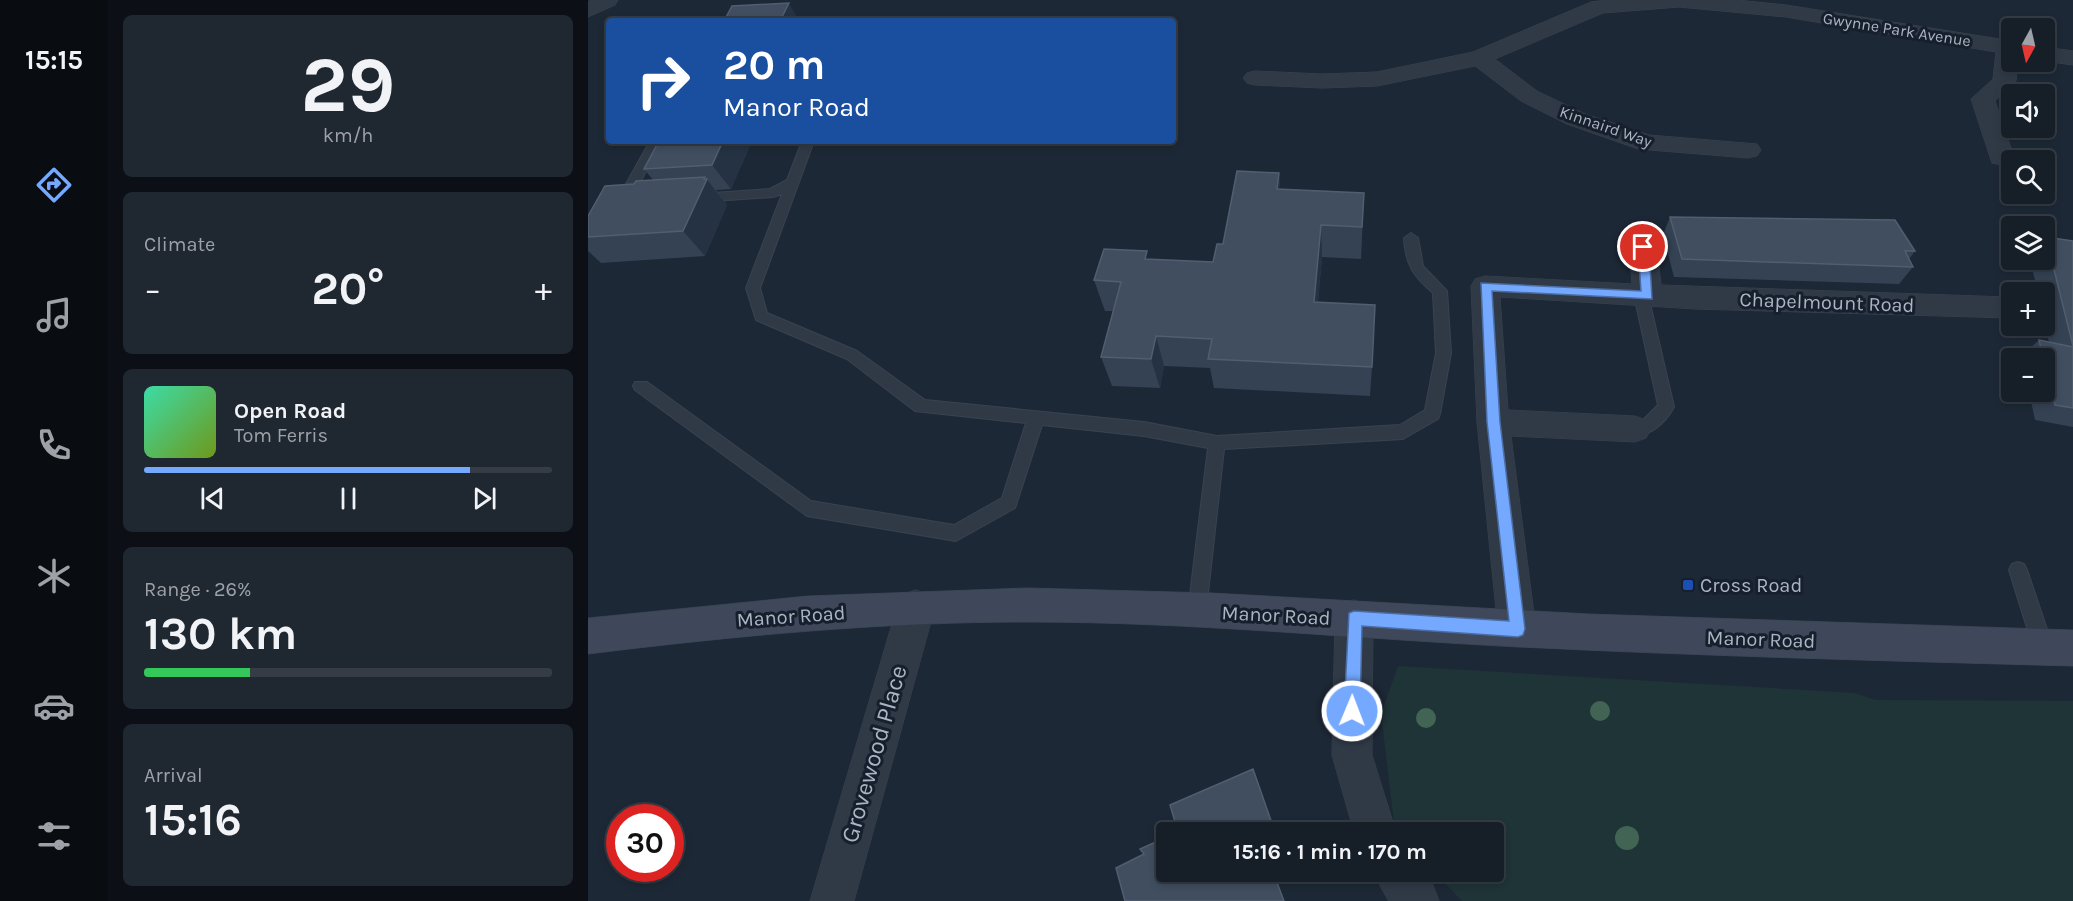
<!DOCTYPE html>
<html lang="en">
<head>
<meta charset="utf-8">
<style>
	body { margin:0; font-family:Karla,sans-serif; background:#1f2730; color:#f1f3f6; height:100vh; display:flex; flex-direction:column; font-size:22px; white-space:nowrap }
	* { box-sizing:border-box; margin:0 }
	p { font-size:20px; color:#9ea2a8 }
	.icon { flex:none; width:33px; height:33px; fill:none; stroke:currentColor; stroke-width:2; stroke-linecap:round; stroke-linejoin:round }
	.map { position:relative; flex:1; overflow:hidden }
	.panel { display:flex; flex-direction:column; gap:15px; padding:15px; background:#0c1016; width:480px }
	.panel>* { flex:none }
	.top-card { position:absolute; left:18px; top:18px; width:570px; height:126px; border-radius:6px; box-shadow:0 3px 9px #0003,0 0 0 2px #353c45; background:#1a4fa0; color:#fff; overflow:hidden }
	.needle { width:39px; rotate:188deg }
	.fabs { position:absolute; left:1413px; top:18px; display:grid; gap:12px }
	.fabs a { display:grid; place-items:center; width:54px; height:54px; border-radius:6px; background:#161e28; box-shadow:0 3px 9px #0003,0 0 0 2px #353c45; font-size:30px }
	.speed { position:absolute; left:18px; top:804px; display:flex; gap:12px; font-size:30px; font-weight:700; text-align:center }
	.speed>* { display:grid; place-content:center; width:78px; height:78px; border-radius:50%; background:#161e28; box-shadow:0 3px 9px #0003,0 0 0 2px #353c45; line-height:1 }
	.speed .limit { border:9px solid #d22; background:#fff; color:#111 }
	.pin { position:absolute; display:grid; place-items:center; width:51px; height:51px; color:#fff; margin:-26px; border:3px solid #fff; border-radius:50%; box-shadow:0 2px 6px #0007 }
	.me { position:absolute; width:66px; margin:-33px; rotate:1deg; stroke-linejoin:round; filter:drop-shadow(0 0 4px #0008) }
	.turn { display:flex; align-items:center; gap:21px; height:126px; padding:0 18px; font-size:27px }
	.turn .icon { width:78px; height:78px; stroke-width:2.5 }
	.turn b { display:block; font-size:42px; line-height:51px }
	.big { font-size:45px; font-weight:700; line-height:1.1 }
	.panel .widget { flex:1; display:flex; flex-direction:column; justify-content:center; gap:9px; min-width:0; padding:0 21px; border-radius:9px; background:#1f2730 }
	.panel .dial { align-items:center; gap:0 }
	.dial b { font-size:78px; line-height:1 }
	.song { display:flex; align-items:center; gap:18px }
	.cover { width:72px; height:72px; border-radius:9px; background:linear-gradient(135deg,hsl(160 70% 55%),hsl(80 70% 35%)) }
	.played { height:6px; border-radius:3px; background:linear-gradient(90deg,#74a9ff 80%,#353c45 80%) }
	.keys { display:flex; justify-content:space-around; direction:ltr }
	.heat { display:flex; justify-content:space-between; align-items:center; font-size:33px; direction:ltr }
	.charge { height:9px; border-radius:4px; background:linear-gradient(90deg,#34c759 26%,#353c45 0) }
	.trip { position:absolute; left:568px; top:822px; width:348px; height:60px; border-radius:6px; background:#161e28; box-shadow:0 3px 9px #0003,0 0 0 2px #353c45; font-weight:700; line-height:60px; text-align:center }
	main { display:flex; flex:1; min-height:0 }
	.tab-bar { display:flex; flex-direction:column; width:108px; justify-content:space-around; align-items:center; background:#090c10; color:#9ea2a8 }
	.tab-bar .icon { width:42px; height:42px }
	.tab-bar .selected { color:#74a9ff }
	.tab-bar b { font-size:27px; color:#f1f3f6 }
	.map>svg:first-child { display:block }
	.green { fill:#1f3437 }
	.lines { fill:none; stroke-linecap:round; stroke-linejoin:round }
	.service-casing { stroke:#394350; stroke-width:2 }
	.minor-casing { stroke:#394350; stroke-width:1 }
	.secondary-casing { stroke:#394350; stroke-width:1 }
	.service { fill:#303a47; fill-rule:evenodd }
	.minor { fill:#303a47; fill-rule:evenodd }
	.secondary { fill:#3e485a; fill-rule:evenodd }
	.tree { fill:#426454 }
	.wall { fill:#344254 }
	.shaded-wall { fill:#253243 }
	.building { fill:#404e60; stroke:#515e70; stroke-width:1.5 }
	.route { fill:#74a9ff; stroke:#4b6ea6; stroke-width:1.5 }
	.transit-dot { fill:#1a4fb4; stroke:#161f2b; stroke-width:2 }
	.labels { text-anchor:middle; stroke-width:6; stroke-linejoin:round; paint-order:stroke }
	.far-street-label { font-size:16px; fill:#a9b4c5; stroke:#161f2b }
	.street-label { font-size:20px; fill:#a9b4c5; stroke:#161f2b }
	.poi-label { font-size:20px; fill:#a9b4c5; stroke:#161f2b; text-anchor:start }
	.near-street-label { font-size:24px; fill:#a9b4c5; stroke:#161f2b }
</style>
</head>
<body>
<main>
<nav class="tab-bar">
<b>15:15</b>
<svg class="icon selected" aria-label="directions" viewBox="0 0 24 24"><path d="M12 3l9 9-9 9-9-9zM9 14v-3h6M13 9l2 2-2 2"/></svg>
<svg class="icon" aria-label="music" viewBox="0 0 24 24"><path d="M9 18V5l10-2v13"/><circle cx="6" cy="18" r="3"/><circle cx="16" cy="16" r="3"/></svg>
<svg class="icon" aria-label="phone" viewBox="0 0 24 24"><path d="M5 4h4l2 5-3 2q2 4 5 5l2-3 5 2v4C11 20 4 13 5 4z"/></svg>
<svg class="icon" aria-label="climate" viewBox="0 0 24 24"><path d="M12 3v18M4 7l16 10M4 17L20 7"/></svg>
<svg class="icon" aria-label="car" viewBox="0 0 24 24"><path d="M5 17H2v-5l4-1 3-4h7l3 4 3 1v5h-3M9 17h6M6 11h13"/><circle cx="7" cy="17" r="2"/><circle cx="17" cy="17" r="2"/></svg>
<svg class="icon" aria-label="filters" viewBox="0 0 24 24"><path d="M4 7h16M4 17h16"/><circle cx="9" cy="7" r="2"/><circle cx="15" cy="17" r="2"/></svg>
</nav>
<section class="panel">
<div class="widget dial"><b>29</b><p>km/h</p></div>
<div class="widget"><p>Climate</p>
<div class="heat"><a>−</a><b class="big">20°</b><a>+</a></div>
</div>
<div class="widget">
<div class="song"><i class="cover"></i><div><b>Open Road</b><p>Tom Ferris</p></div></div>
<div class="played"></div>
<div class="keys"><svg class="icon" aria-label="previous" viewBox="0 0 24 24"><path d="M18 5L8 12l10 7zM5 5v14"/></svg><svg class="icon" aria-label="pause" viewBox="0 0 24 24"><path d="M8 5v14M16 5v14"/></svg><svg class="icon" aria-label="next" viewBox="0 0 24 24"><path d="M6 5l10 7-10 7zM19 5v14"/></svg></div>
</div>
<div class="widget"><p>Range · 26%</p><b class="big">130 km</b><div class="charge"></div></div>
<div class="widget"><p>Arrival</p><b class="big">15:16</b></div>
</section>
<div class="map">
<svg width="1485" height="901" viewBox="0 0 1485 901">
	<rect width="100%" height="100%" fill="#1d2836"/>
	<path class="green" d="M810,666L1266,693L1288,700L1485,701V901H874L846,872H906V832H810L807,830L793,714Z"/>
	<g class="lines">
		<defs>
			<path id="service" d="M62,141H74L46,194L53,202L46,206L32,195Z
				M214,141H226L172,288L179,313L269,351L337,400L556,422L629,436L812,425L837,410L848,353L845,293C826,277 817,264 816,238L823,233L830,238L835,266L859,291L863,353L852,414L850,419L815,439L636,449L618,611L616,617L609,620L602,617L600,611L620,448L556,436L454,425L427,508L368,541L219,516L47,390L45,386L47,382H59L223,501L366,525L414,498L438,423L327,411L259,359L168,320L158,288L194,194L185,197L111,202L104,198L111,194L182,189L199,180Z
				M1053,290L1060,295L1086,407C1078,422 1060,440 1041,434L1039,429L1041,424L1055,420L1070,405L1046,295Z
				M1430,562L1436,564L1439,570L1465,647L1462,654L1455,656L1448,654L1445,647L1421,570L1424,564Z"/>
			<path id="minor" d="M4,0H30L27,5L0,17V2Z
				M1019,0H1149L1198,5L1424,41V62H1430L1428,81L1407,101L1426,157L1422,163L1413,165L1404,163L1383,99L1405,79L1408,52L1198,17L1091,7L1015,13L907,59L949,91L997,114L1061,135L1169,144L1173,150L1169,156L1160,158L1050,149L979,124L933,101L887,66L789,86L734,88L667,85L659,83L655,78L659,73L667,71L734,74L789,72L885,52L1003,2Z
				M1456,47L1485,51V65L1456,61Z
				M1055,237L1065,240L1069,247L1073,285L1419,297L1424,298V318L1108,309L912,297L920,410L1047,416L1058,420L1063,429L1058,438L1047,442L923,436L948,629L942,642L929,647L916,642L910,629L889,422L883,286L887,279L897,276L1044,284L1041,247L1045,240Z
				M328,590L341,595L347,607L266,901H222L309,607L315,595Z
				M766,600L779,605L785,618L784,755L808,832H766L744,755L747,618L753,605Z
				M785,872H834L845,885L851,901H801Z"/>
			<path id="secondary" d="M440,588L624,593L1001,614L1485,630V666C1301,661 1116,656 932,647C768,639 604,622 440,622C292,622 146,636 0,654V618L220,596Z"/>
		</defs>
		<use href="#service" class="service-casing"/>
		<use href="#minor" class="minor-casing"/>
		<use href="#secondary" class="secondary-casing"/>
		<use href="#service" class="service"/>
		<use href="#minor" class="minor"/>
		<use href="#secondary" class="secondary"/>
	</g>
	<g class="tree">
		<circle cx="1012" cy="711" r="10"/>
		<circle cx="838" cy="718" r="10"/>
		<circle cx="1039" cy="838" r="12"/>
	</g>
	<path class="wall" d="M71,141H164L143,189L128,190L139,205L117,256L13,263L0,251V216L46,184L65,180L56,169Z
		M691,173L692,189L776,193L773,259L734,257L730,302L784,367L782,396L626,388L622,368L576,366L572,388L524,386L513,357L525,311H517L506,280L561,259L625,262L635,244Z
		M1082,217L1327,251L1321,259L1325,267L1311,284L1086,277L1075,235Z
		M1458,237L1485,241V427L1447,420L1441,392H1456V358H1433V357L1451,340L1461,342L1456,321V292H1450L1442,260H1456V238Z"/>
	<path class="shaded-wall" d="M201,3L211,21H192Z
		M135,141H164L143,189L124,165Z
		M691,173L693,205L689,189Z
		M117,177L139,205L117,256L95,231Z
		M733,225L734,257L727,332L726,302Z
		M568,336L576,366L572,388L563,359Z
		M685,872H691L687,873L696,901Z"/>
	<path class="building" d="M201,3L192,21H136L144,6Z
		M71,141H135L124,165L56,169Z
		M649,171L691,173L689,189L776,193L774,227L733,225L726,302L787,305L784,367L620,359L624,339L568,336L563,359L513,357L533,282L506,280L516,249L559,251L557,259L625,262L629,244H635Z
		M117,177L116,179H119L95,231L0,237V216L17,186L46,184L48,181Z
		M1082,217L1307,220L1327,251H1317L1325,267L1094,259Z
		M1458,237L1485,241V346Z
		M1451,340L1485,347V408L1467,405L1456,363V358H1455Z
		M665,769L687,832H589H590L582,805Z
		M579,837V872H685L696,901H537L528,868L556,854L552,849Z"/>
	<path class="route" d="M1055,243L1061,247L1064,299L904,291L912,422L937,629L935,635L930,637L774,626L772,711L770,717L764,719L758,717L756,711L761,613L766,611L921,621L899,422L893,283L1053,291L1050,247Z"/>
	<rect class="transit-dot" x="1094" y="579" width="12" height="12" rx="3"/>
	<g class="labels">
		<g class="far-street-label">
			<text transform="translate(1309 29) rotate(9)" y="6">Gwynne Park Avenue</text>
			<text transform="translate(1018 126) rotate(19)" y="6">Kinnaird Way</text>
		</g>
		<g class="street-label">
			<text transform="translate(1239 302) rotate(2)" y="7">Chapelmount Road</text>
			<text transform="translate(688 615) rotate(3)" y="7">Manor Road</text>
			<text transform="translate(203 616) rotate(-4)" y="7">Manor Road</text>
			<text transform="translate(1173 639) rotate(2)" y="7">Manor Road</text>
		</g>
		<g class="poi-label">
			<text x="1112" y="592">Cross Road</text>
		</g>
		<g class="near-street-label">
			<text transform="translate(286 754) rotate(-74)" y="8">Grovewood Place</text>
		</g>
	</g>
</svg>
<div class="fabs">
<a><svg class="needle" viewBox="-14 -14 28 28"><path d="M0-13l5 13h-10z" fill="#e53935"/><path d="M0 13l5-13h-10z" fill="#9ea2a8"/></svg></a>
<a><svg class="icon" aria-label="sound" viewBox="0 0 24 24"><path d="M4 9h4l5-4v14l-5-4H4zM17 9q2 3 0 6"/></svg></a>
<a><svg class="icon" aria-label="search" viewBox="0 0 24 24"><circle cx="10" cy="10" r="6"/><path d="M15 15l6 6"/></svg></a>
<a><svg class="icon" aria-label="layers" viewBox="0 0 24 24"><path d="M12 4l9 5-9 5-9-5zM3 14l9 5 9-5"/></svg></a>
<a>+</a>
<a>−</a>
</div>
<div class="speed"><div class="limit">30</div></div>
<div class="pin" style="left:1055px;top:247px;background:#d93025"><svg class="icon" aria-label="arrive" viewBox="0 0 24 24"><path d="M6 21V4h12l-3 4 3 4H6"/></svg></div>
<svg class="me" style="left:764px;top:711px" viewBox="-20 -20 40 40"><circle r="17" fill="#74a9ff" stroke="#fff" stroke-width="3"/><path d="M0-11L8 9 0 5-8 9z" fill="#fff"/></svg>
<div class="trip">15:16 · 1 min · 170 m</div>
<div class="top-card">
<div class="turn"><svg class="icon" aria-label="right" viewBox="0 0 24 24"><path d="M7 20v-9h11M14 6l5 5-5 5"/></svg><div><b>20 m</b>Manor Road</div></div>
</div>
</div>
</main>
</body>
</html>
